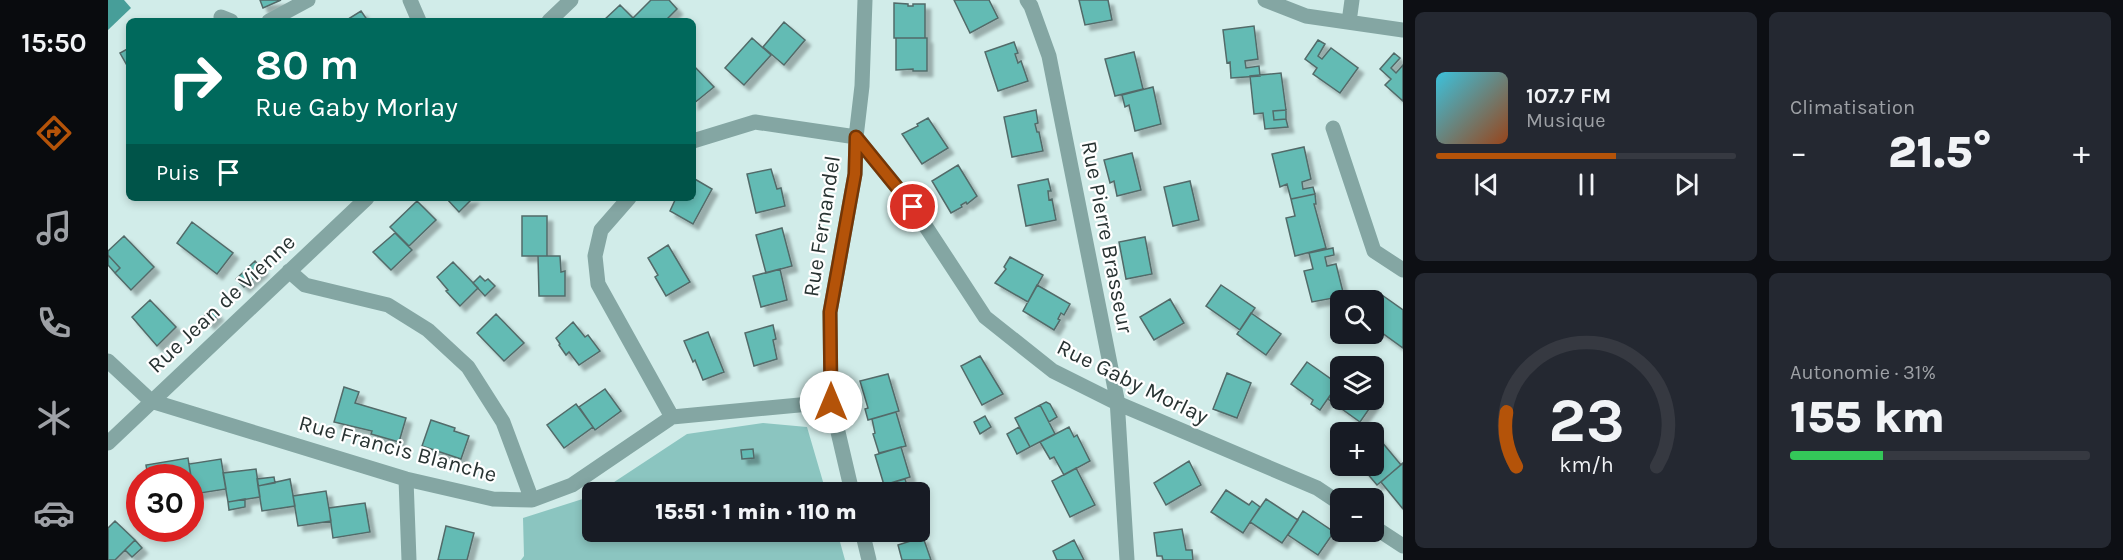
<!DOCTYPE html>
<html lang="fr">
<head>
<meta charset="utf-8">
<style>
	body { margin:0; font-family:Karla,sans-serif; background:#242831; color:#f1f3f6; height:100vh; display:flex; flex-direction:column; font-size:22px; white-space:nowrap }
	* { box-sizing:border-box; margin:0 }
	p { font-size:20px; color:#9ea1a6 }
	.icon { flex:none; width:33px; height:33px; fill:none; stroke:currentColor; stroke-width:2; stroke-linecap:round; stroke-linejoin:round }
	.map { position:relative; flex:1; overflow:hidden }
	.sheet { display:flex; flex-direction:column; gap:12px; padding:12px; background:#0d0f14; width:720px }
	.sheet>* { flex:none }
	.hud { position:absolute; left:18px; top:18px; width:570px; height:183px; border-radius:9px; box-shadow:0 3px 9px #0003; background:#00695c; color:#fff; overflow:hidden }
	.tools { position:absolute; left:1222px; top:290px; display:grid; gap:12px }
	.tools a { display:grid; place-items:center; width:54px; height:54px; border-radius:9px; background:#171b24; box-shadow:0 3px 9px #0003; font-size:30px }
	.speed { position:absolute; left:18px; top:464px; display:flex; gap:12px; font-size:30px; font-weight:700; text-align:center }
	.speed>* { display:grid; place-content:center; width:78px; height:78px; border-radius:50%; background:#171b24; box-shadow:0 3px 9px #0003; line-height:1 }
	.speed .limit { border:9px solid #d22; background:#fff; color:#111 }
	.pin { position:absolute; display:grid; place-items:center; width:51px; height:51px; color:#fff; margin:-26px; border:3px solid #fff; border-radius:50%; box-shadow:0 2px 6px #0007 }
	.me { position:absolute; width:66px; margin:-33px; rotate:0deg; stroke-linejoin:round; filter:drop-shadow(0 0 4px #0008) }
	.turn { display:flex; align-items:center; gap:21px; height:126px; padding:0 30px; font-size:27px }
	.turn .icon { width:78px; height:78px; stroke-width:2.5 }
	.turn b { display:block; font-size:42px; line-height:51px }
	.then { display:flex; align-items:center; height:57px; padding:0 30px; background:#0003; gap:12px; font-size:22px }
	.big { font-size:45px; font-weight:800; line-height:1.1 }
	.sheet .tile { flex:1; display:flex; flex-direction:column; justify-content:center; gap:9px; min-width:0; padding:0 21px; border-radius:9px; background:#242831 }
	.sheet .dial { align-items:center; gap:0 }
	.dial svg { height:156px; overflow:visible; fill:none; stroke:#363941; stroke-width:7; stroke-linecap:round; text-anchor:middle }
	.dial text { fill:#f1f3f6; stroke:none }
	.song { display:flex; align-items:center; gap:18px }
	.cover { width:72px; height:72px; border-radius:9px; background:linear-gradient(135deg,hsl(190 70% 55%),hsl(20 70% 35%)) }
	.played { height:6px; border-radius:3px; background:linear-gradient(90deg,#b45309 60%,#363941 60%) }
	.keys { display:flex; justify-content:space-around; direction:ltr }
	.heat { display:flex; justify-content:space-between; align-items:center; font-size:33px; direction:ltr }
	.charge { height:9px; border-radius:4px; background:linear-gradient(90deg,#34c759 31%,#363941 0) }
	.sheet .tiles { flex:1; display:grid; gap:12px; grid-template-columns:repeat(2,1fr) }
	.trip { position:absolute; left:474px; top:482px; width:348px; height:60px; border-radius:9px; background:#171b24; box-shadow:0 3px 9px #0003; font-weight:800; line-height:60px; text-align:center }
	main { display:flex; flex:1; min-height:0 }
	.dock { display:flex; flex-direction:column; width:108px; justify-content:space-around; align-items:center; background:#090b0e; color:#9ea1a6 }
	.dock .icon { width:42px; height:42px }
	.dock .on { color:#b45309 }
	.dock b { font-size:27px; color:#f1f3f6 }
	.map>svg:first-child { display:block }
	.green { fill:#8bc5c0 }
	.water { fill:#479e99 }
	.building { fill:#64bbb4; stroke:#526b69; stroke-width:1.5; filter:url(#shadow) }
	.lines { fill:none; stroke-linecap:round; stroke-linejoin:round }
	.street { stroke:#84a6a3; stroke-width:15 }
	.route-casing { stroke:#753606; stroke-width:15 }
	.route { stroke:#b45309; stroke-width:10 }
	.labels { text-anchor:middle; stroke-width:4.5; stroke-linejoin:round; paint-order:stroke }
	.street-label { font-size:22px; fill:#283332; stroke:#fff }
</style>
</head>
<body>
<main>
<nav class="dock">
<b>15:50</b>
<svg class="icon on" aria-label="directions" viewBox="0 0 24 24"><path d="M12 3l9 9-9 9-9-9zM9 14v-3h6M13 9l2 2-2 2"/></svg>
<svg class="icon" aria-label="music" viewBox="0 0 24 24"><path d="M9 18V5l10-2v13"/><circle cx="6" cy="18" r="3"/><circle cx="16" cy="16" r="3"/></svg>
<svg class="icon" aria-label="phone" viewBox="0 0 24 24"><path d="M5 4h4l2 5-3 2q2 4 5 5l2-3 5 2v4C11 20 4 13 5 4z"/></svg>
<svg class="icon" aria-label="climate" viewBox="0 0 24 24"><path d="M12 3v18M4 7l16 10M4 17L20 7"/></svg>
<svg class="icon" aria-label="car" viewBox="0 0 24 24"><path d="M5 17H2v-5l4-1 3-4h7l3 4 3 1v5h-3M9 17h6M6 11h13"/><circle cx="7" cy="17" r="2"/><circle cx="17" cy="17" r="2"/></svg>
</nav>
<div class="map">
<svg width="1295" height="560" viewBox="0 0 1295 560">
	<defs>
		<filter id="shadow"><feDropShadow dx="5.5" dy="5.5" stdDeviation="1.5" flood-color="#0004"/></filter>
	</defs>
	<rect width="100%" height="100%" fill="#d1ece9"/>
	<path class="green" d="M655,423L699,427L718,492H491L579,434Z
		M484,496V531H729L737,560H413L416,556L415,518Z"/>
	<path class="water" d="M0,0H16L23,8L0,30Z"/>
	<path class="building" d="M152,0H173L155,8Z
		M543,0H561L569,9L557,21H528L525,18Z
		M846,0H881L890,18L862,33Z
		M971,0H1000L1004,20L977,25Z
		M786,3L800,4V6H805V4H817V38H786Z
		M512,5L528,21H495Z
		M253,11L260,21H237Z
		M676,22L697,40L676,65L655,47Z
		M1146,26L1150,59L1137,61L1138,68L1151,66L1152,76L1123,78L1122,62L1119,63L1115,30Z
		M644,38L663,55L636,85L617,68Z
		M788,38H819V71H805V69L788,70Z
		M1210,40L1217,44L1210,56L1214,59L1223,48L1250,68L1232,93L1205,74L1209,68L1197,59Z
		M906,42L910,53L907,54L910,63L913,61L920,81L890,91L877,52Z
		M21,48V69L12,53Z
		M1026,52L1035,89L1007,96L997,59Z
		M1286,53L1292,58L1283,68L1288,73L1295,65V101L1277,85L1283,79L1272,69Z
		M585,65L606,87L585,104Z
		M1173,73L1178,110L1165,111L1166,120L1178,119L1180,127L1157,129L1155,113L1146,114L1142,76Z
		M1045,87L1053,124L1027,131L1021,105L1017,107L1014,95Z
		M928,110L930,123L927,124L929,132H931L935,151L904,157L896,117Z
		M1178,110V119L1166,120L1165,111Z
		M820,118L840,148L814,164L794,134L810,126L809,124Z
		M1196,147L1203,179L1194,182L1195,189L1205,187L1207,194L1183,199L1179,184L1172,187L1164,154Z
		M1024,153L1033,190L1009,196L1006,181L1002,183L996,160Z
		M850,165L869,196L859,204L858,202L853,205L854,207L843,213L824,181Z
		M663,169L669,189L673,188L677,206L648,213L639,174Z
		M585,178L604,189L585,224L562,211L568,198H585Z
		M940,179L943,191H940L941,200L944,199L948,220L918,226L910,185Z
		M1082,181L1091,220L1065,226L1056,187Z
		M1207,194L1208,204H1206L1218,248L1187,256L1178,218L1187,216L1183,199Z
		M338,198H365L351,212Z
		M309,201L328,220L301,246L282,227Z
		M414,216H439V256H414Z
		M84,222L125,253L109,274L69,243Z
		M674,228L684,266L658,273L648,235Z
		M287,233L304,250L283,270L265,252Z
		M16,236L46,267L23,290L7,273L12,268L0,255V251Z
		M1037,237L1044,274L1018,279L1011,242Z
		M560,245L582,282L558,296L547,277L550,275L540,258Z
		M1225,248L1226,255L1217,257L1219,266L1228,264L1236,296L1204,302L1196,271L1205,269L1201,253Z
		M0,255L12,268L7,273L0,265Z
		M430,256H452L453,272L457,271V296H431Z
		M902,257L935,275L920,302L887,283L898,269L896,267Z
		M147,261L155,270L136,287L128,279Z
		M345,262L370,288L352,306L338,291L340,290L329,277Z
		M672,269L679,300L653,307L645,276Z
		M372,276L377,281L380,279L387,286L377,296L365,283Z
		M929,285L962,304L956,315L953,313L950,319L952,320L946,330L915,311Z
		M1113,285L1147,308L1132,330L1098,306Z
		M1274,295L1295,310V348L1266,327V306Z
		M1062,299L1076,323L1046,340L1032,317Z
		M42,300L68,327L49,346L24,317Z
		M104,309L110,315L101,324L95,317Z
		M1143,313L1173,334L1158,355L1129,334Z
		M388,314L416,343L396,361L369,333Z
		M465,322L477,337L480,335L492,351L471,365L461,352L458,355L451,345L452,344L448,338Z
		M665,325L668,339L665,340L669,359L646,366L637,333Z
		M600,332L616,372L595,380L587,360L585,362L576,341Z
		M872,356L895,394L874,405L853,366Z
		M1199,362L1230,384L1212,410L1203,404L1205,400L1183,384Z
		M1119,373L1143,383L1129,418L1105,409Z
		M780,374L791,411L760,420L757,409L760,408L752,381Z
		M1233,380V399H1268L1252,422L1220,399Z
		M236,387L251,392L247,403L298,418L291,442L263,434L264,431L226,422Z
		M497,389L513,411L487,430L471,407Z
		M938,402L942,404L949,417L941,422L932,405Z
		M468,404L485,427L456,448L439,425Z
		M932,405L947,434L922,447L907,418Z
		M788,412L798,446L771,453L765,434L767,433L764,419Z
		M877,416L883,427L872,434L866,422Z
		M323,420L347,428L346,431L361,436L353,459L314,446Z
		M911,427L922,447L909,454L899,434Z
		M961,427L966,437L969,435L982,461L956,475L946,457L942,459L932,442Z
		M1268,435L1293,465L1269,485L1252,465H1266V437Z
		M793,447L802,477L776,485L767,455Z
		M645,449L646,458L634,459L633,450Z
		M80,458L84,485H82V477H40L38,465Z
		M113,459L118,489L86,494L81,464Z
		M1081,461L1093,485L1058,505L1046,483Z
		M1295,463V509L1273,482Z
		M968,468L987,505L962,517L944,481Z
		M148,469L152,497L120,502L115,473Z
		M166,477L167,483L150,486L149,479Z
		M182,479L187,506L154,511L150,486Z
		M797,479L801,492H773L772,486Z
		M1118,490L1141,505L1144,501L1152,507L1135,533L1103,512Z
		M218,491L223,521L190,526L185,496Z
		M137,499V507L121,510L120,502Z
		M1158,499L1190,520L1174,543L1142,522Z
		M257,503L262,532L225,538L221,508Z
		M1195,511L1226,532L1210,555L1180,535Z
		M7,521L27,540L7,560H0V528Z
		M338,526L366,533L359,560H330Z
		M1074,529L1078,550H1084L1085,560H1055L1054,556H1049L1046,533Z
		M815,537L823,560H794L790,545Z
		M27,540L34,548L24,557L17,550Z
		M966,540L976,560H949L945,551Z"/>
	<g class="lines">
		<path class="street" d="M302,0L311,21
			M919,0L923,6L941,56L1009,399L1019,560
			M1157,0L1198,16L1295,30
			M113,17L123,21
			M161,21L200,0
			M441,21L463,0
			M1241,22L1244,0
			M1225,128L1266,251L1295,270
			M585,141L647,122L748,137L805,207L877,317L945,371L1009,403L1209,488L1233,504
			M521,198L493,230L487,256L490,284L564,417
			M181,271L197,285L280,305L320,330L360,367L395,422L424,500
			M0,361L43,401L298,479L385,499L424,500L464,485L564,417L723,402
			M0,443L259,198
			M298,479L301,560
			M744,492L723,402L722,312L747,174L748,137L754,86L757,0
			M1266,527L1295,546
			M754,531L761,560"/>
	</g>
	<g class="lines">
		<defs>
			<path id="route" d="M723,402L722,312L747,174L748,137L805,207"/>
		</defs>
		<use href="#route" class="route-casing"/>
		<use href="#route" class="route"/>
	</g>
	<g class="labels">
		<g class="street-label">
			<text transform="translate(713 226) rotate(-81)" y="8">Rue Fernandel</text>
			<text transform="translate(1000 237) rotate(79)" y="8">Rue Pierre Brasseur</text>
			<text transform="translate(113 303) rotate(-43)" y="8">Rue Jean de Vienne</text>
			<text transform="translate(1025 381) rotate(26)" y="8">Rue Gaby Morlay</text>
			<text transform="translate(290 448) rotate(15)" y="8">Rue Francis Blanche</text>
		</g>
	</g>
</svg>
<div class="tools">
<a><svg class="icon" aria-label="search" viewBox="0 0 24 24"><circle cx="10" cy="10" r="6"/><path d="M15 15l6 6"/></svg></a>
<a><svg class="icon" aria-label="layers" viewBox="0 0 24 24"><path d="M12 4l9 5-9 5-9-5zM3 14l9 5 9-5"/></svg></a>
<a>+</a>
<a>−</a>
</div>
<div class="speed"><div class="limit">30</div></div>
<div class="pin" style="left:805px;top:207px;background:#d93025"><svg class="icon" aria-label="arrive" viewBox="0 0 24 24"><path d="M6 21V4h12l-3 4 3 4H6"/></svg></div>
<svg class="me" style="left:723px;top:402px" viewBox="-20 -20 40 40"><circle r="19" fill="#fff"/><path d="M0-13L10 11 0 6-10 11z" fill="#b45309"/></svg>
<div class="trip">15:51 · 1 min · 110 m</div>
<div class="hud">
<div class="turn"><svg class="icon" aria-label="right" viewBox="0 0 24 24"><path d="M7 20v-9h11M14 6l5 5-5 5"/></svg><div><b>80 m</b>Rue Gaby Morlay</div></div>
<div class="then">Puis<svg class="icon" aria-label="arrive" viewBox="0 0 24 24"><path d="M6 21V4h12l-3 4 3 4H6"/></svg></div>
</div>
</div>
<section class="sheet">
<div class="tiles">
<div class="tile">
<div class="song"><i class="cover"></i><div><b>107.7 FM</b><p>Musique</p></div></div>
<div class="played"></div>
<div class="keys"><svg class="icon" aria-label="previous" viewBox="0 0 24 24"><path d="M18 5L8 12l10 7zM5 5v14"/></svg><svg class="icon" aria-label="pause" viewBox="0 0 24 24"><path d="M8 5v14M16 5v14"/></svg><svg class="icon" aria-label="next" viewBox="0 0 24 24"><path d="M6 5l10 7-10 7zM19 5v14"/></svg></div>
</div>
<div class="tile"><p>Climatisation</p>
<div class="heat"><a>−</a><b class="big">21.5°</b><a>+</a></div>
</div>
<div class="tile dial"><svg viewBox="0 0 100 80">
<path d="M14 69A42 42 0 1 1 86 69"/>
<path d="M14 69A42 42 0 0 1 9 41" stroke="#b45309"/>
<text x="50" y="56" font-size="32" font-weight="700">23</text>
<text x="50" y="72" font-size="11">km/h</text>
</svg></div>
<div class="tile"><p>Autonomie · 31%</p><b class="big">155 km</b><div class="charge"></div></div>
</div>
</section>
</main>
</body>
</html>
